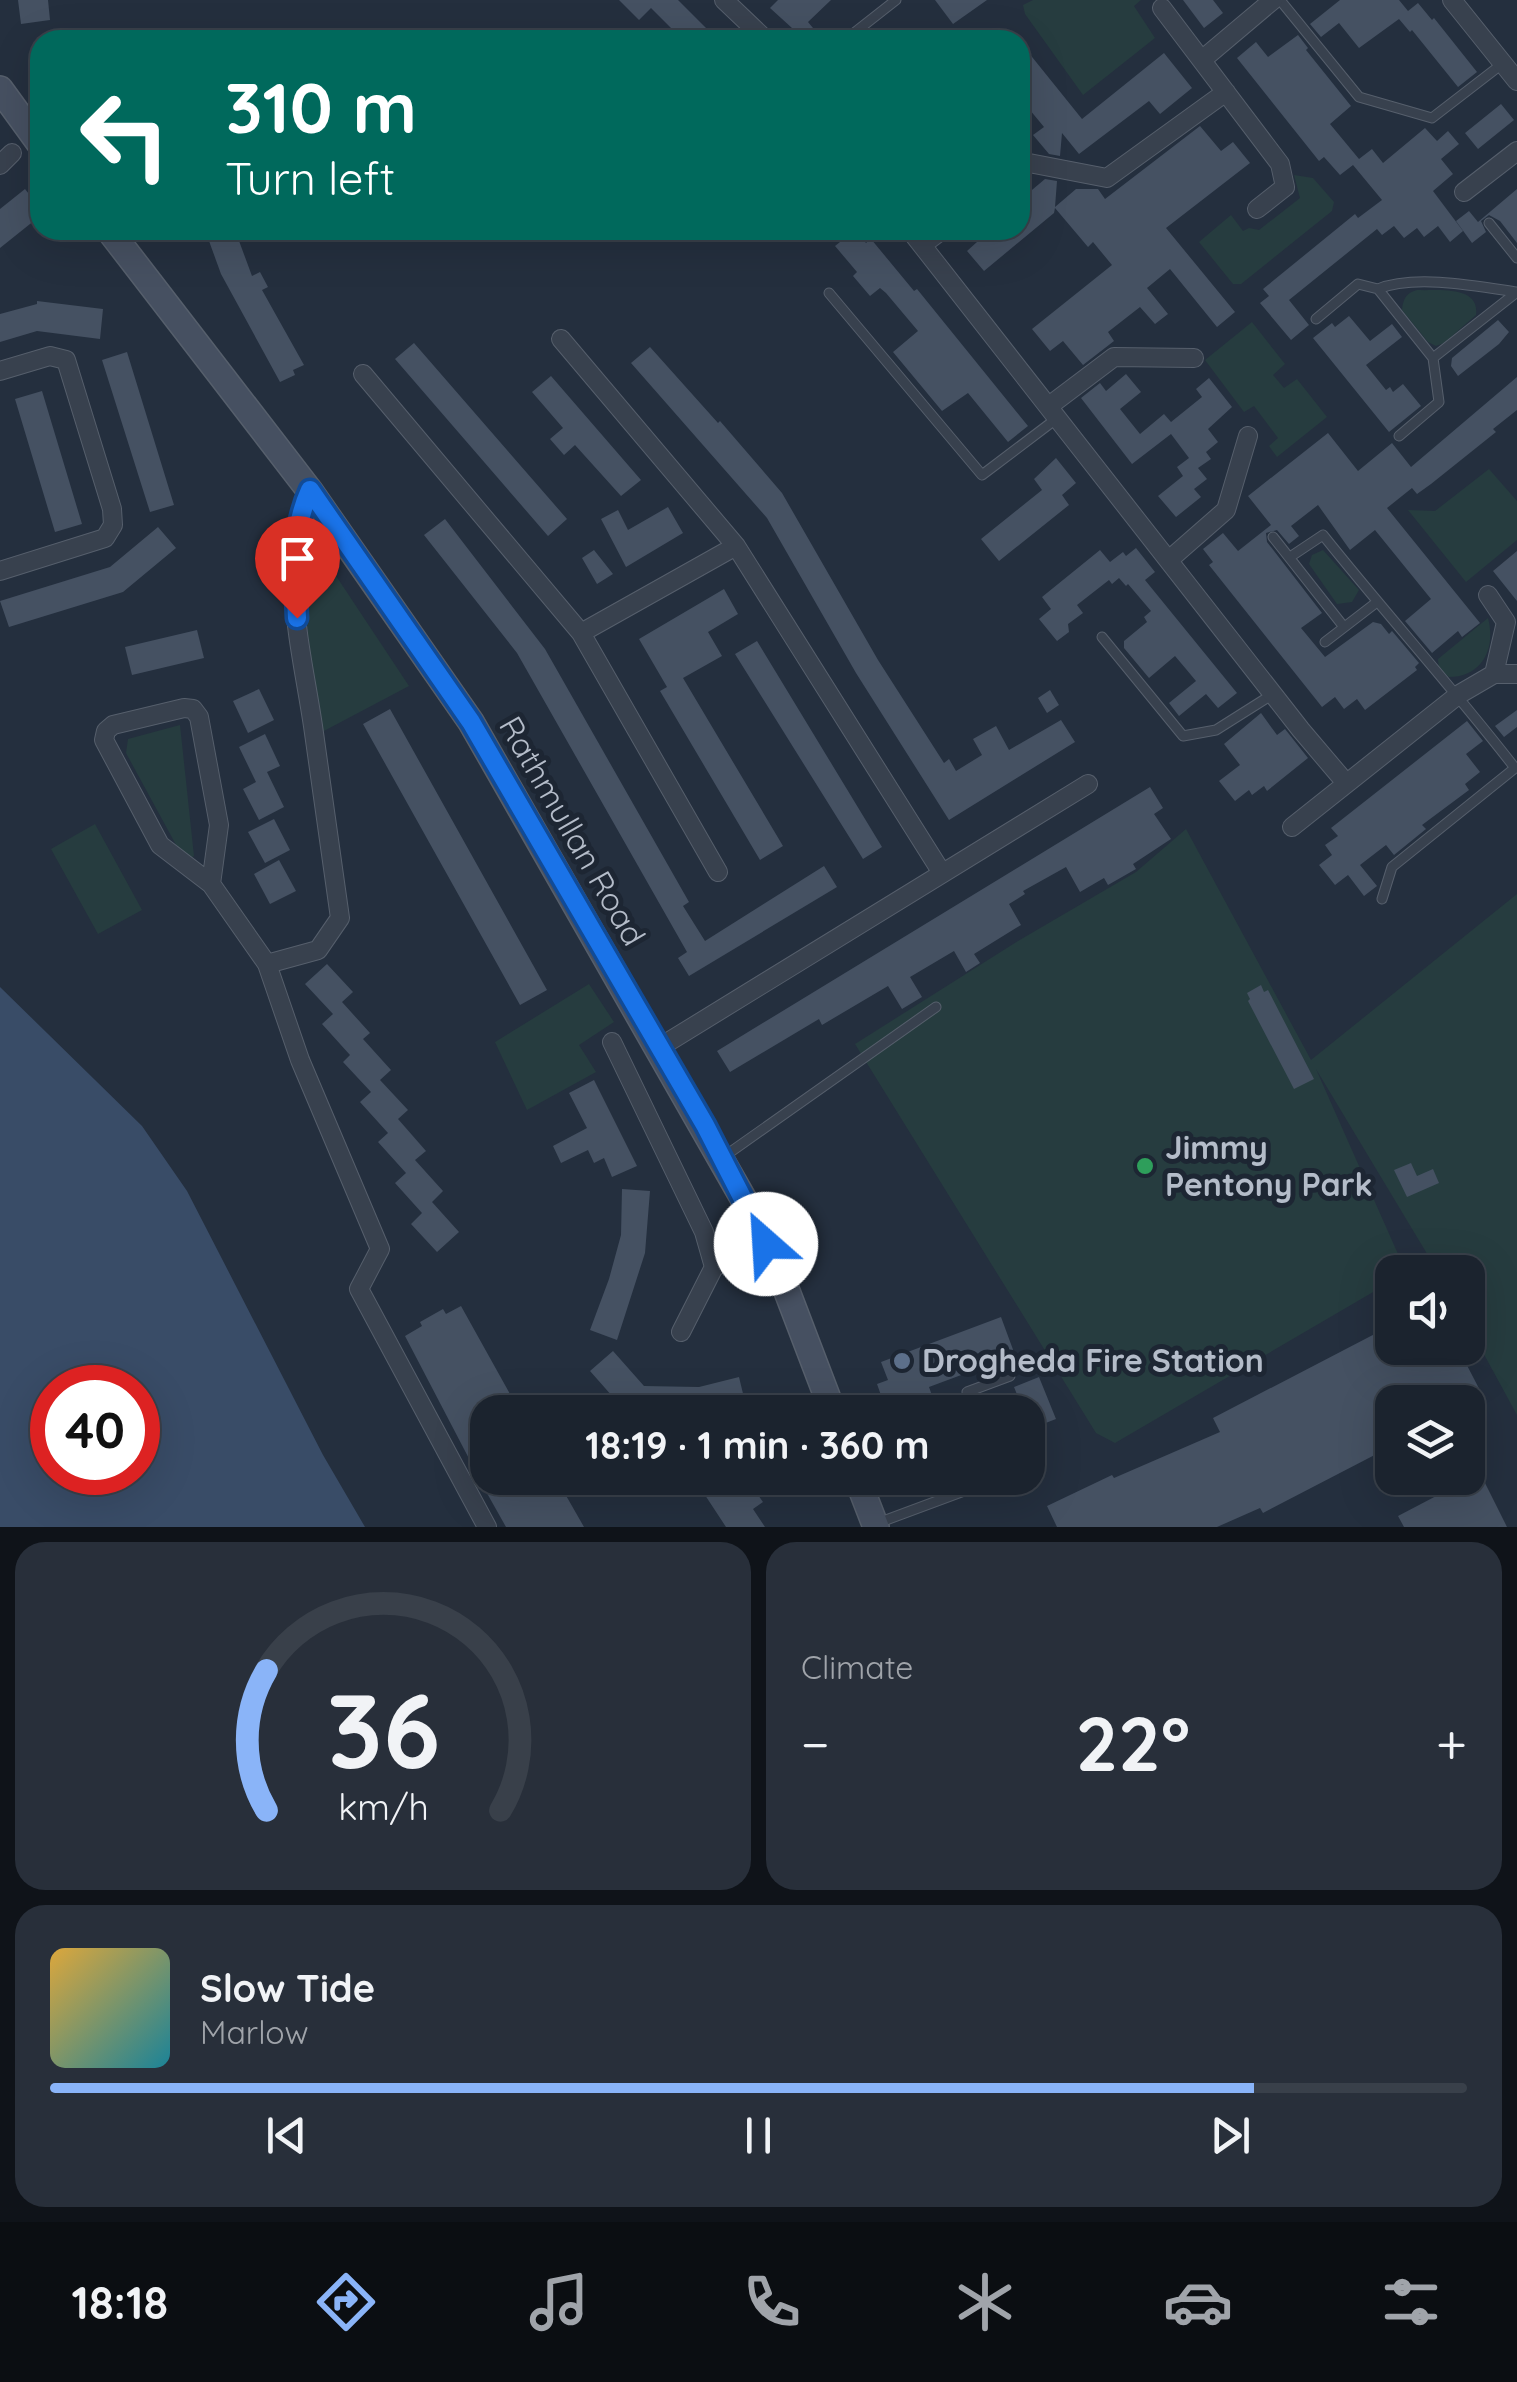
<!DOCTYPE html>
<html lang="en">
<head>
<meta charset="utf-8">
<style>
	body { margin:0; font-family:Quicksand,sans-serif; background:#282f3a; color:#f1f3f6; height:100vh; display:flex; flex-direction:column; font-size:38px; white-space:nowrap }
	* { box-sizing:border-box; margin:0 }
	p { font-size:32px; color:#a0a4aa }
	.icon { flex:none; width:55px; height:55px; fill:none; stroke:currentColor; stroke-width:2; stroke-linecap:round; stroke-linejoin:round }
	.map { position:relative; height:1527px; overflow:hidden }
	.panel { display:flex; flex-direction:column; gap:15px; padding:15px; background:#0f1319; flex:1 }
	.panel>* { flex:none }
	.hud { position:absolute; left:30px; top:30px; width:1000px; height:210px; border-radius:30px; box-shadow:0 10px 40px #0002,0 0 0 2px #39404a; background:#00695c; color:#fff; overflow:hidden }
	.fabs { position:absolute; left:1375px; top:1255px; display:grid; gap:20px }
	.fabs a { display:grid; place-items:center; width:110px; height:110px; border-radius:20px; background:#1b232e; box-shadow:0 10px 40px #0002,0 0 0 2px #39404a; font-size:50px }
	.speed { position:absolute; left:30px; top:1365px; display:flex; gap:20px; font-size:50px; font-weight:700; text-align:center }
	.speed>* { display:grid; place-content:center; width:130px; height:130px; border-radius:50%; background:#1b232e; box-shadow:0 10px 40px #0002,0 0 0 2px #39404a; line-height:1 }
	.speed .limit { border:15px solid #d22; background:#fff; color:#111 }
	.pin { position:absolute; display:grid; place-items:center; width:85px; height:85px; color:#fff; margin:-102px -42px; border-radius:50% 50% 50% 0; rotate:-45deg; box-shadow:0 0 10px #0007 }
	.pin .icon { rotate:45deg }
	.me { position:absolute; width:110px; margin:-55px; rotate:334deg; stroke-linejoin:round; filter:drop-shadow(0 0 8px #0008) }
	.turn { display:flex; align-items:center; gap:35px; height:210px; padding:0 30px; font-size:45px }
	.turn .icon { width:130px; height:130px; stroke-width:2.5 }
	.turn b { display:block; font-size:70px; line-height:85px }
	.big { font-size:75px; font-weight:700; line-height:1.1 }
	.panel .widget { flex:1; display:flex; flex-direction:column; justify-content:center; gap:15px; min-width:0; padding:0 35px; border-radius:30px; background:#282f3a }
	.panel .dial { align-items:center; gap:0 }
	.dial svg { height:260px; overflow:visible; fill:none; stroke:#39404a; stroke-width:7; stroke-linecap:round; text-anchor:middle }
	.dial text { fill:#f1f3f6; stroke:none }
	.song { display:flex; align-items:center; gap:30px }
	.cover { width:120px; height:120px; border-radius:15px; background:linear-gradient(135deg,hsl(40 70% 55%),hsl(190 70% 35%)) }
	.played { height:10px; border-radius:5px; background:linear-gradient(90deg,#8ab4f8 85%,#39404a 85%) }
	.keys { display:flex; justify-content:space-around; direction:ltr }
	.heat { display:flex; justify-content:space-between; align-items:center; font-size:55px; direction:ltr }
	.panel .tiles { flex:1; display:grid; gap:15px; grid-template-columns:1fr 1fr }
	.widget:last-child { grid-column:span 2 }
	.trip { position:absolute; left:470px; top:1395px; width:575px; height:100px; border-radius:30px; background:#1b232e; box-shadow:0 10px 40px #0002,0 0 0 2px #39404a; font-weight:700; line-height:100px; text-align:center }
	.menu { display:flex; height:160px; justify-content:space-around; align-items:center; background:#0b0e12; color:#a0a4aa }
	.menu .icon { width:70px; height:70px }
	.menu .active { color:#8ab4f8 }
	.menu b { font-size:45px; color:#f1f3f6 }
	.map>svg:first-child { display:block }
	.green { fill:#263c3f }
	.water { fill:#394c67; fill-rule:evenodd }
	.building { fill:#455162 }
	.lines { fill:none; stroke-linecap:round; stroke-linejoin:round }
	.lane-casing { stroke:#565f6c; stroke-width:11 }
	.street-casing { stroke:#565f6c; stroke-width:20 }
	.secondary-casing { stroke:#565f6c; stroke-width:28 }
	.lane { stroke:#38414e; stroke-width:9 }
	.street { stroke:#38414e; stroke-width:18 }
	.secondary { stroke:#465061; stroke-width:25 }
	.route-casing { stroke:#114b97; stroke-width:25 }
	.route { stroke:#1a73e8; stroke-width:18 }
	.leisure-dot { fill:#2e9e5b; stroke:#1d2633; stroke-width:4 }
	.service-dot { fill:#5c6f8a; stroke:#1d2633; stroke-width:4 }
	.labels { text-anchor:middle; stroke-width:10; stroke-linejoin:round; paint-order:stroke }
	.street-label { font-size:32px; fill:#b4bcc9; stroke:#1d2633 }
	.poi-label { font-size:32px; font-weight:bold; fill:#b4bcc9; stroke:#1d2633; text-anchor:start }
</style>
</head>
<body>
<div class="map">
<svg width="1517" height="1527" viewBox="0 0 1517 1527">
	<rect width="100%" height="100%" fill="#242f3e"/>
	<path class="green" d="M1033,0H1141L1134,6L1155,38L1083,95L1025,14L1023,5Z
		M1294,175L1313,178L1334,202L1332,211L1241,284H1233L1199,242L1231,215L1243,231L1249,228L1259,230L1300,198Z
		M1417,290C1438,291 1480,285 1476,315L1444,343L1436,346L1428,342L1402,310C1403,299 1406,293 1417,290Z
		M1252,322L1285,364L1273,375L1284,388L1297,379L1327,417L1277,457L1269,446L1278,438L1254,406L1244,412L1205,360Z
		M1489,469L1517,501V540L1466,582L1408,510L1435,511Z
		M305,529L409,686L322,732C310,662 301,600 305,529Z
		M1323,550L1359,590L1352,602L1337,604L1309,564L1312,555Z
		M1488,618C1496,647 1483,677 1449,677L1439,669L1438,659Z
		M180,725L194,856L189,859L181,854L126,753L128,739Z
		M95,824L142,910L98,934L51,849Z
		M1186,829L1311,1060L1517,894V1415L1468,1325V1272H1438L1316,1069L1406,1272H1392V1281L1115,1443L1096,1433L855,1044L1018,941L1136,872Z
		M589,984L614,1022L579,1045L596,1072L527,1110L495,1042Z"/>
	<path class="water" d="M0,987L142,1126L187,1191L323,1455L365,1527H0ZM52,1388H138V1472H52Z"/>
	<path class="building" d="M18,0H48L50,20L21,24Z
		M619,0H678L718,40H663L673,30L651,8L639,20Z
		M778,0H831L808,22L813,28L803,38L770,8Z
		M935,0H987L953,24Z
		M1183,0H1213L1223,13L1204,28Z
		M1340,0H1399L1408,11L1418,3L1432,20L1434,18L1477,72L1458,87L1412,30L1410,32L1399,19L1359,48L1339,23L1321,37L1310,24Z
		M1298,35L1308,48L1306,50L1351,106L1330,124L1359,159L1372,149L1383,163L1425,128L1437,141L1448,131L1459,144L1441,159L1453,174L1433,191L1463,231L1450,242L1438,226L1424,237L1417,228L1404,238L1394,226L1382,235L1377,229L1289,300L1309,325L1291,340L1260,303L1269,296L1263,289L1355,214L1358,218L1382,200L1353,165L1340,175L1324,157L1319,161L1237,58L1256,42L1268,57Z
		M1020,42L1082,119L1164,53L1192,88L1160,114L1149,101L1079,154L1062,133L1060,156L1049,154L1033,135L1044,127L1020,98Z
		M1501,104L1514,120L1478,149L1465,133Z
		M1200,126L1221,151L1233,142L1250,163L1166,228L1235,312L1217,327L1170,269L1147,288L1168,314L1155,324L1140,307L1108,332L1114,341L1083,365L1063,341L1050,351L1032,329L1112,265L1093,242L1088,247L1055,208L1054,213L984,271L967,251L977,242L967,230H1020V200L1045,179L1057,181L1055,207L1076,189H1098L1105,199Z
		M25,189L40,208V216L0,248V209Z
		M1517,189V243L1500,221L1489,215L1481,221L1486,232L1472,243L1456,221L1469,211L1478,222Z
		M205,230H235L252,276L260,272L268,287L262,290L304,365L293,370L295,375L280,382L221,274Z
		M855,230L866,243L871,239L914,291L917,289L1028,426L1008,442L968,393L942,411L893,352L918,331L886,293L880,288L870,296L853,276L857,272L835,246Z
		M37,301L103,309L100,339L37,331L0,342V314L37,304Z
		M1349,316L1370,341L1392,324L1402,337L1366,365L1386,390L1390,387L1393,392L1403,384L1421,406L1389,432L1313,338L1332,323L1335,327Z
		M1498,320L1509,332L1499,344L1458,376L1451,366L1452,358Z
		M414,343L567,519L548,536L395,359Z
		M650,347L718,423L720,421L782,493L878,660L944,763L949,759L956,771L982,755L973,739L996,726L1009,750L1061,720L1075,742L949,820L856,673L767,518L631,363Z
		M127,352L174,505L150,512L102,360Z
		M1126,374L1141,392L1120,409L1140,434L1164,414L1171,422L1202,397L1196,389L1209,378L1232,407L1208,429L1218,442L1206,452L1211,459L1198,468L1207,479L1194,489L1201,497L1176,517L1158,496L1183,476L1177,467L1189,458L1171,434L1132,464L1081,398L1100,383L1106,391Z
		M551,376L641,480L621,496L575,445L564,455L550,439L563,428L532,392Z
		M1517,377V410L1493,429L1496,432L1431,484L1417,494L1412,488L1387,508L1480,623L1462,637L1458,631L1432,653L1405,621L1431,599L1375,530L1350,550L1318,505L1291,526L1299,536L1289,544L1277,530L1266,533L1267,542L1322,613L1301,628L1325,657L1373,622L1381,624L1389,634L1392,631L1419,663L1415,667L1417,670L1365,710L1357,699L1344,709L1335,697L1322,707L1209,565L1213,562L1203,549L1223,533L1238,551L1271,525L1248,496L1328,433L1358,471L1392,443L1411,467Z
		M42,391L82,524L55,532L15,399Z
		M1056,458L1076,483L1062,495L1069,505L999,561L981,539L1042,490L1034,479Z
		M668,507L683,533L626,567L601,519L618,510L628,530Z
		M445,519L545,649L689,902L683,906L705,941L824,866L837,887L689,976L678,958L687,952L517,653L424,535Z
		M158,527L176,548L123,592L9,627L0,601L110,567Z
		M1136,548L1155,572L1145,580L1237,693L1218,708L1206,694L1179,716L1169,703L1196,681L1186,669L1175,656L1149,678L1124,648V641L1147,622L1144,617L1151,611L1128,584L1126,586L1119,578L1112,584L1109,580L1077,605L1083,613L1068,624L1069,632L1057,641L1039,619L1051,609L1042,597L1100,550L1110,562L1123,552L1126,556Z
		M594,550L613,574L597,584L582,558Z
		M1517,551V601L1493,571Z
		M724,589L738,614L708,632L722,656L683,678L783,846L760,860L660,691L667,687L639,639Z
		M197,630L204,658L132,675L125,647Z
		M757,641L882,847L863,859L735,654Z
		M259,689L274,720L248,733L233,701Z
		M1050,690L1059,705L1047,713L1038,698Z
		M390,709L547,990L520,1005L363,724Z
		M1517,710V727L1504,737L1495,726Z
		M1261,713L1277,735L1285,729L1308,758L1267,791L1264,786L1252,795L1249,790L1235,801L1219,781L1240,765L1224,744Z
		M1467,721L1483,741L1466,754L1480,772L1465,784L1469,790L1422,825L1426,829L1394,855L1386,845L1360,865L1377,886L1364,896L1348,875L1335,885L1319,865L1332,855L1325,845L1338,836L1331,828Z
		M265,734L280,766L267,772L284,807L259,820L243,789L256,782L239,747Z
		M1150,787L1163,808L1154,814L1171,839L1133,864L1136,869L1108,885L1104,878L1080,892L1066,867L1023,891L1025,894L1009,904L1021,925L974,954L980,963L966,972L954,951L910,977L922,997L902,1009L888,986L822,1025L819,1019L730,1072L717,1051Z
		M274,819L290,850L265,863L248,832Z
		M279,860L296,891L270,904L254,874Z
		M327,964L353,992L342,1002L370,1033L363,1039L391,1070L380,1080L408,1110L398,1119L426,1151L415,1160L443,1191L432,1202L459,1232L437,1252L411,1224L422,1213L395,1183L406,1173L378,1142L388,1133L360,1102L371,1092L343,1062L350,1055L322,1024L333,1014L305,984Z
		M1261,985L1264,992L1268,990L1314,1079L1294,1089L1248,1001L1250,999L1247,993Z
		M594,1080L637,1166L612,1177L604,1158L594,1163L588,1150L561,1163L553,1146L587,1128L569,1093Z
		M1411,1163L1417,1176L1433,1169L1439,1183L1407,1197L1394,1170Z
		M622,1189L650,1191L645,1253L617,1340L590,1330L609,1279L621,1235Z
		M461,1306L520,1412H488V1478H556L584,1527H506L488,1495L405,1336L422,1326L420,1322L443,1309L446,1314Z
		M1001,1317L1015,1355L929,1387L938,1412H900L894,1396L883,1401L877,1384L888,1380L881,1362Z
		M1392,1325V1348H1458L1486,1402H1392V1446L1263,1513L1260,1508L1217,1527H1057L1047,1506L1112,1475L1114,1478L1220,1432L1213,1418Z
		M613,1351L644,1386L699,1387L739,1377L746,1406L719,1412H616L620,1405L590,1371Z
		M1039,1377L1056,1419L1030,1429L1028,1412H1024L1014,1387Z
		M1468,1449L1507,1527H1404L1398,1516L1440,1494L1432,1478H1468Z
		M725,1478L737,1494L751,1485L763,1502L753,1509L765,1527H726L703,1492Z
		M924,1478H972L973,1479L930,1495Z"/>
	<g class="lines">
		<defs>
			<path id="lane" d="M1280,0L1359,97L1432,118L1502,64
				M845,40L896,0
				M1489,223L1517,258
				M829,293L982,475L1056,419
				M1316,319L1358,284L1378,289
				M1433,358L1517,292
				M1399,436L1439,402L1433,358L1378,289C1414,274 1477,286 1516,292
				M1273,537L1344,627
				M1290,557L1323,535C1386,614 1454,689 1515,768L1392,867L1382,899
				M1102,637L1183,736L1216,730L1273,694
				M1325,642L1377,602
				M722,1158L936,1007
				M975,1412L967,1392L1010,1376
				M878,1523L999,1478"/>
			<path id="street" d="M724,0L766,40
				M1452,0L1517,81
				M1162,8L1280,164L1285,187L1257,209
				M1203,59L1273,0
				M0,165L12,153
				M1020,170L1029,163L1107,178L1226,92
				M1464,192L1517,151
				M910,230L1301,730L1346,783
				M922,245L942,230
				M561,339L736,546L942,873
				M0,371L50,356L66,360L112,509L113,525L105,538L0,571
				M363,374L581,633L718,872
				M1049,406L1114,357L1194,358
				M1170,559L1226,510L1248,436
				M1488,595L1506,622L1494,674
				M581,633L736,546
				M1292,827L1458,695L1494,674H1517
				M211,884L219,825L199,717L193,709L184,708L113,725L106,731L104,740L160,845L211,884L267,964L300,1060L380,1249L359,1289L487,1527
				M267,964L318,950L340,918C331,854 322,790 313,726C302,651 277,562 310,491
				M612,1042L704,1232L714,1267L681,1332
				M660,1047L1088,784
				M714,1267L766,1244"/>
			<path id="secondary" d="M0,89L40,144
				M109,230L310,491L471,722L747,1205L783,1281L833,1412
				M857,1478L876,1527"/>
		</defs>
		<use href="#lane" class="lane-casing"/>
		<use href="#street" class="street-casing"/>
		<use href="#secondary" class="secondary-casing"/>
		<use href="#lane" class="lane"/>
		<use href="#street" class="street"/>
		<use href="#secondary" class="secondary"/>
	</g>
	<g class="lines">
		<defs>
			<path id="route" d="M297,618C295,573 291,532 310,490L471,722L705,1125L766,1244"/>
		</defs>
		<use href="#route" class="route-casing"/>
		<use href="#route" class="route"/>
	</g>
	<circle class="leisure-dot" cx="1145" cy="1166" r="10"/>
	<circle class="service-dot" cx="902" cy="1361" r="10"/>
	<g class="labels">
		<g class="street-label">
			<text transform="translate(572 831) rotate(60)" y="11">Rathmullan Road</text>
		</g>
		<g class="poi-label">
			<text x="1165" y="1159">Jimmy<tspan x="1165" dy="37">Pentony Park</tspan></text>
			<text x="922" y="1372">Drogheda Fire Station</text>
		</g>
	</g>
</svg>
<div class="fabs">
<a><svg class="icon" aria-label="sound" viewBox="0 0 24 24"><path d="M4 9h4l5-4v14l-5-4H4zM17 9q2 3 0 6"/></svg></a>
<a><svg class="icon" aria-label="layers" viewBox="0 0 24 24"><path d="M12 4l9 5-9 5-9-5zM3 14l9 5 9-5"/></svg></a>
</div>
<div class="speed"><div class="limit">40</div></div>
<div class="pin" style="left:297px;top:618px;background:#d93025"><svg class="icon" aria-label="arrive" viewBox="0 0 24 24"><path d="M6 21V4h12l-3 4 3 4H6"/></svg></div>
<svg class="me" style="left:766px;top:1244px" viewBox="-20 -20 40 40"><circle r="19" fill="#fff"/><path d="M0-13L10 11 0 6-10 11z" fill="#1a73e8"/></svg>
<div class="trip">18:19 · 1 min · 360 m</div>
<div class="hud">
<div class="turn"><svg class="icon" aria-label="left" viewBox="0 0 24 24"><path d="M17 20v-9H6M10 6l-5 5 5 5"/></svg><div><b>310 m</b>Turn left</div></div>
</div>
</div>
<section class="panel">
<div class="tiles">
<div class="widget dial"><svg viewBox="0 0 100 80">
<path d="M14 69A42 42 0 1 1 86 69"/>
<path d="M14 69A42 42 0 0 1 14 26" stroke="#8ab4f8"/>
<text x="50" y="56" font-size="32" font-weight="700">36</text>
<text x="50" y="72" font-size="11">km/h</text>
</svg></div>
<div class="widget"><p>Climate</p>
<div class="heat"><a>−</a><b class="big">22°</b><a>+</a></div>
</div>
<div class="widget">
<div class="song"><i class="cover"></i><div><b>Slow Tide</b><p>Marlow</p></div></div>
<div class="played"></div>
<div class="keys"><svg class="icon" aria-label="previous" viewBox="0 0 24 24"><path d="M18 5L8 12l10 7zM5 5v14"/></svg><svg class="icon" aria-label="pause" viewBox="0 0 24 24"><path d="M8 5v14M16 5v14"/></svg><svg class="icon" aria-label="next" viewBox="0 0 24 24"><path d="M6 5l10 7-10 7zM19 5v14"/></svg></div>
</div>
</div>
</section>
<nav class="menu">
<b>18:18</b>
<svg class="icon active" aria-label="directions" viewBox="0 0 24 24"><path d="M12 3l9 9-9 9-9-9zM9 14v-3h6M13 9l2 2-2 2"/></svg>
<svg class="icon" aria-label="music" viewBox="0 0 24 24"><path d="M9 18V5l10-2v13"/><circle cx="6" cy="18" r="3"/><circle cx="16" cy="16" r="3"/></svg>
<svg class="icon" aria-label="phone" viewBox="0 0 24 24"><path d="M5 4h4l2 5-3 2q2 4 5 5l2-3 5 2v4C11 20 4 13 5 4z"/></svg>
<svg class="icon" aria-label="climate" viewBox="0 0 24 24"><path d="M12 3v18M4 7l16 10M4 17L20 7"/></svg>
<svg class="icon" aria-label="car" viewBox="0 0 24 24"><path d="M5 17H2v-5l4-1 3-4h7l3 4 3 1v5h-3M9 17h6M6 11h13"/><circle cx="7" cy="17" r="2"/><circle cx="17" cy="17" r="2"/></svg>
<svg class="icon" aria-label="filters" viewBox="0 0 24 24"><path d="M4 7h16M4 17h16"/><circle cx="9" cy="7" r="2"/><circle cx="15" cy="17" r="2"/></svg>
</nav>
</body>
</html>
